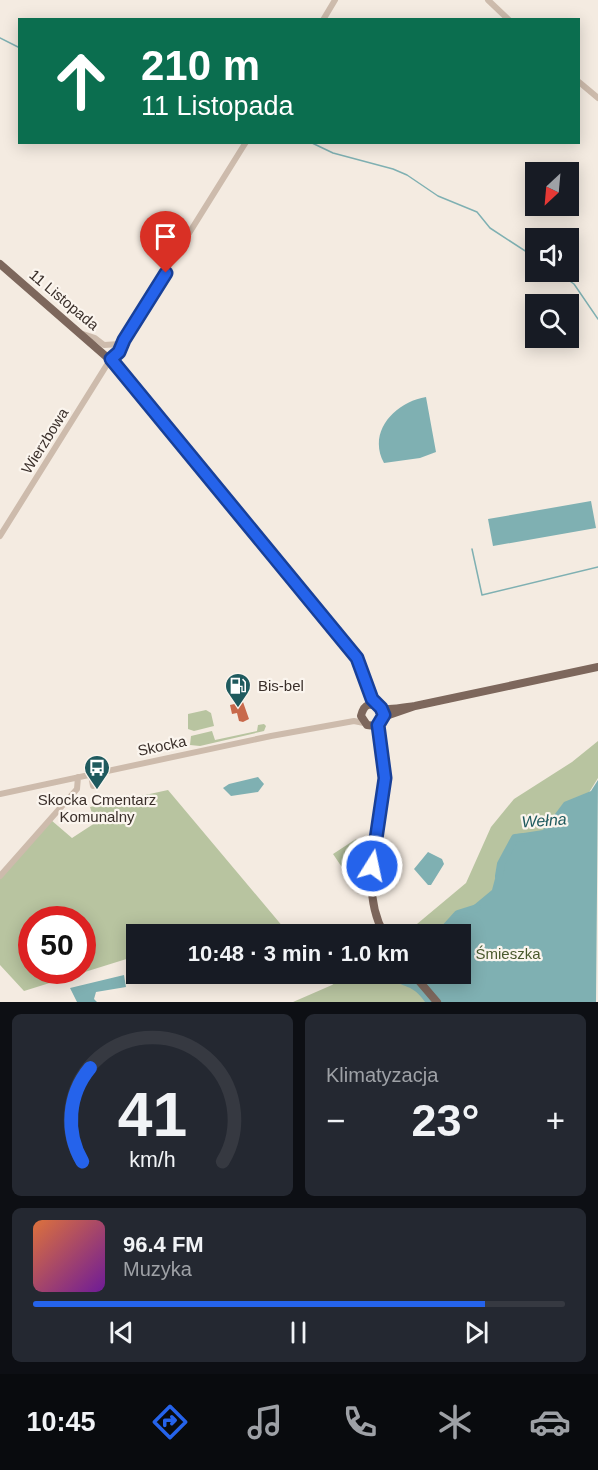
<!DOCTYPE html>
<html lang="pl">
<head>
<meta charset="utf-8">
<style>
	body { margin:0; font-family:Helvetica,sans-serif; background:#242831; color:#f1f3f6; height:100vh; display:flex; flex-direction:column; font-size:22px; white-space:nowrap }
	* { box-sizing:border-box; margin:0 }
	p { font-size:20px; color:#9ea1a6 }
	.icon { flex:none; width:33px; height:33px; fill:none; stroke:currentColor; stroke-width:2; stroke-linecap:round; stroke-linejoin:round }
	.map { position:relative; height:1002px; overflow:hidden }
	.details { display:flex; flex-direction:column; gap:12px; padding:12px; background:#0d0f14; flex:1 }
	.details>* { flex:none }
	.banner { position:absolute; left:18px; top:18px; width:562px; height:126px; border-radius:0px; box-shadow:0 3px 15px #0003; background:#0b6e4f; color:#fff; overflow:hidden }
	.needle { width:39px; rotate:206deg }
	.fabs { position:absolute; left:525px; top:162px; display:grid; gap:12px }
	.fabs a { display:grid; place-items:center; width:54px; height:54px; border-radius:0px; background:#171b24; box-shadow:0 3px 15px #0003; font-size:30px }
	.speed { position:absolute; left:18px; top:906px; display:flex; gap:12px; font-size:30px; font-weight:700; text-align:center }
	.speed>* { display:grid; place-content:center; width:78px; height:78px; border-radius:50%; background:#171b24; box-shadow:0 3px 15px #0003; line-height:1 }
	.speed .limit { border:9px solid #d22; background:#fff; color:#111 }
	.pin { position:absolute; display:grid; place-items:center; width:51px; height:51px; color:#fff; margin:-62px -26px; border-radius:50% 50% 50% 0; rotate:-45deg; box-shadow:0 0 6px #0007 }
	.pin .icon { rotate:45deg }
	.me { position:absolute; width:66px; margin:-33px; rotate:10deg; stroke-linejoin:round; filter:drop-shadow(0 0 4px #0008) }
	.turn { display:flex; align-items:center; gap:21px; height:126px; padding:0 24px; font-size:27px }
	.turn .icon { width:78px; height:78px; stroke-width:2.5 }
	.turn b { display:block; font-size:42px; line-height:51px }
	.big { font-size:45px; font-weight:700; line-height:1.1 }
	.details .tile { flex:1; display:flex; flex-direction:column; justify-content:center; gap:9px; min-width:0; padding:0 21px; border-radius:9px; background:#242831 }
	.details .dial { align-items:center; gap:0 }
	.dial svg { height:156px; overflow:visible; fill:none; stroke:#363941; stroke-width:7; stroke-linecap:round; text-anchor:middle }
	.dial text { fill:#f1f3f6; stroke:none }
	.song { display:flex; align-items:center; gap:18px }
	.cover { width:72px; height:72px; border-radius:9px; background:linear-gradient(135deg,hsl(20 70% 55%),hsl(280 70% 35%)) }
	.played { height:6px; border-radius:3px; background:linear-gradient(90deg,#2563eb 85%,#363941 85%) }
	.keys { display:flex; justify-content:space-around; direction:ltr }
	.heat { display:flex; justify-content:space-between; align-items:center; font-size:33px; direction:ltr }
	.details .tiles { flex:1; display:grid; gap:12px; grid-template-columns:1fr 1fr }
	.tile:last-child { grid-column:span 2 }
	.trip { position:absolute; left:126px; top:924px; width:345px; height:60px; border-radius:0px; background:#171b24; box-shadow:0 3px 15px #0003; font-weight:700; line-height:60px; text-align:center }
	.dock { display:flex; height:96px; justify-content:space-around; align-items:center; background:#090b0e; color:#9ea1a6 }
	.dock .icon { width:42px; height:42px }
	.dock .current { color:#2563eb }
	.dock b { font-size:27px; color:#f1f3f6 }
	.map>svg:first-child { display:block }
	.green { fill:#b8c4a0; fill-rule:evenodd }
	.water { fill:#7fb0b2 }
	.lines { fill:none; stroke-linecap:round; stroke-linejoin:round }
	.stream { stroke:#7fb0b2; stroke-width:1.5 }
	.river { stroke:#7fb0b2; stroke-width:8 }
	.building { fill:#c8694b }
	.minor { stroke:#cdbbac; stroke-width:6 }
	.major { stroke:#7d675c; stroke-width:8 }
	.route-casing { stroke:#184099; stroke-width:15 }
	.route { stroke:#2563eb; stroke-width:10 }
	.labels { text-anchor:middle; stroke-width:4.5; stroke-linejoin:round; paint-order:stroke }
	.street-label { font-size:15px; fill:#3b302b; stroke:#fbf5ee }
	.poi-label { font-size:15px; fill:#3b302b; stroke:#fbf5ee; text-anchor:start }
	.park-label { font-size:15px; fill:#4a5a2e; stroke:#fbf5ee }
	.water-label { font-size:16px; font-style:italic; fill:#1f5a5e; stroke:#fbf5ee }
</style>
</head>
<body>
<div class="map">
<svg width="598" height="1002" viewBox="0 0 598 1002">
	<rect width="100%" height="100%" fill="#f4ebe1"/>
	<path class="green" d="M206,710L211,713L214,726L194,731L188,729V714Z
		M264,724L266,726L264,731L200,746L190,745L191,736L212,731L215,740L257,731L258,725Z
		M598,741V778L585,799L564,1002H293L332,985L347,974H460V934H397L411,929L466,883L491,827L514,799L572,762Z
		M168,790L289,934H136V956L24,991L0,965V878L51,820L72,838L95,823L90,807ZM32,920H82V970H32Z
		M356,839L362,848L358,891L333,854Z"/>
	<path class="water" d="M426,397L436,452L420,458L384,463C367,432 395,402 426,397Z
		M591,501L596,528L493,546L488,519Z
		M258,777L264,784L258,792L231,796L223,788L229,784Z
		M598,780L596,1002H425C412,983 404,989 388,977L390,974H460V934H439L492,890L496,875L517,834L543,830L564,802L591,791Z
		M428,852L442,859L444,864L431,885H428L414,869Z
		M124,975L126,987L96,992L94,999L97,1002H77L70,988Z"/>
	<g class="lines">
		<path class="stream" d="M0,38L20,48
			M310,142L333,153L393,169L407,175L438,196L477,212L490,228L536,258
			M557,272L574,284L598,319
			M472,549L482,595L598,567"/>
		<path class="river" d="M499,876L501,864L515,838L526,837
			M440,934L458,914L477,908"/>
	</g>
	<path class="building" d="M243,702L249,719L243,722L239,721L237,713L232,714L230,705Z"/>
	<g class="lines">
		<path class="minor" d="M488,0L509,20
			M323,20L335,0
			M579,82L598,98
			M83,334L95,338L104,345L120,344
			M0,536L246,142
			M91,775L93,786
			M0,794L271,736L354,721L364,723
			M0,876L77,789L78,777"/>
		<path class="major" d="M0,264L117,366L355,654L364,671L375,704
			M415,706L386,716L375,726L367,725L361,716C366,695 378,710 389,709C398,709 407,707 415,706L598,667
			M378,725C380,743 386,761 385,780C382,833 357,884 384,934
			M413,974L437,1002"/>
	</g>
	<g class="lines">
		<defs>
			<path id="route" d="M166,273L124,340L119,352L111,359L357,658L372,699L381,708L384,715L378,725L385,778L372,866"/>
		</defs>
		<use href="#route" class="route-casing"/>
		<use href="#route" class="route"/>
	</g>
	<defs>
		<symbol id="fuel-pin" viewBox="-11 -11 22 30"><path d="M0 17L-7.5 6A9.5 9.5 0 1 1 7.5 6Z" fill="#1f5a5e" stroke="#fbf5ee"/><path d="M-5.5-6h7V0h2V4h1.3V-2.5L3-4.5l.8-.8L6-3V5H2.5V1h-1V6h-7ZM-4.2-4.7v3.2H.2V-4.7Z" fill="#fff"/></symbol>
		<symbol id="bus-pin" viewBox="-11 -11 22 30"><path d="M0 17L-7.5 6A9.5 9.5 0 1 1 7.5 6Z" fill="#1f5a5e" stroke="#fbf5ee"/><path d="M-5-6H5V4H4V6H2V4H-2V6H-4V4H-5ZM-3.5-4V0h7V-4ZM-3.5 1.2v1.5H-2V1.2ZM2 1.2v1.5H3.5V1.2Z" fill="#fff"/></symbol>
	</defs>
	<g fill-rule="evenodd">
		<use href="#fuel-pin" x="223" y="671" width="30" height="40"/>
		<use href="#bus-pin" x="82" y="753" width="30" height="40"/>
	</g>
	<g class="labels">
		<g class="street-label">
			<text transform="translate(64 300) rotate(40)" y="5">11 Listopada</text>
			<text transform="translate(45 441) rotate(-58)" y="5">Wierzbowa</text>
			<text transform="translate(162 746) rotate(-12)" y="5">Skocka</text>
		</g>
		<g class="poi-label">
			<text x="258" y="691">Bis-bel</text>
			<text x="97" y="805" text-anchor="middle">Skocka Cmentarz<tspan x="97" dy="17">Komunalny</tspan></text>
		</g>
		<g class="park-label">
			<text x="508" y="959">Śmieszka</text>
		</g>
		<g class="water-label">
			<text transform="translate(544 820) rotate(-4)" y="6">Wełna</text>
		</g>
	</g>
</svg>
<div class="fabs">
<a><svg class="needle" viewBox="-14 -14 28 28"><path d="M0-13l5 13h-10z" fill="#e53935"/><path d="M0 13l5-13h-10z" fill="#9ea1a6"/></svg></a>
<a><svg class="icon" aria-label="sound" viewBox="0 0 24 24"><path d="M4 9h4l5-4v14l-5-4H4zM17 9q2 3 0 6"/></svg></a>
<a><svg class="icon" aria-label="search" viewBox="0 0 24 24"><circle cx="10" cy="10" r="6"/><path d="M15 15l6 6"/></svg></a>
</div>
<div class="speed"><div class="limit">50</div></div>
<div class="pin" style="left:166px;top:273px;background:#d93025"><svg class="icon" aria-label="arrive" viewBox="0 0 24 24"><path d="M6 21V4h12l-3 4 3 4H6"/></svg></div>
<svg class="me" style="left:372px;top:866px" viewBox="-20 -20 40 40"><circle r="17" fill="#2563eb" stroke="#fff" stroke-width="3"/><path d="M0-11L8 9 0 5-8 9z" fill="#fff"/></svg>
<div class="trip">10:48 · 3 min · 1.0 km</div>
<div class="banner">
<div class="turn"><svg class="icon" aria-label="ahead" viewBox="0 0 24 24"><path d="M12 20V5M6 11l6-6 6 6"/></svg><div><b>210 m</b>11 Listopada</div></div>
</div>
</div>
<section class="details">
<div class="tiles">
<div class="tile dial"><svg viewBox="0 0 100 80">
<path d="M14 69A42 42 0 1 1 86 69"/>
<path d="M14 69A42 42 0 0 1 18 21" stroke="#2563eb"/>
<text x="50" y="56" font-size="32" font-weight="700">41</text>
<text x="50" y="72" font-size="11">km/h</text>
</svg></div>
<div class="tile"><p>Klimatyzacja</p>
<div class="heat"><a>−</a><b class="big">23°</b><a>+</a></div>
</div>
<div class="tile">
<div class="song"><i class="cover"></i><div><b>96.4 FM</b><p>Muzyka</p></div></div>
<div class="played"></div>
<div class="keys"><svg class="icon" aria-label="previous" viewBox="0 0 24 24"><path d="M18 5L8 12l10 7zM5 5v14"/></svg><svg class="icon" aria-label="pause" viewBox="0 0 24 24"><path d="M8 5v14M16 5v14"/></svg><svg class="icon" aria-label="next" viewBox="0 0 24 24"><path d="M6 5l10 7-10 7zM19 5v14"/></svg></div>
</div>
</div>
</section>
<nav class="dock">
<b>10:45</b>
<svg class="icon current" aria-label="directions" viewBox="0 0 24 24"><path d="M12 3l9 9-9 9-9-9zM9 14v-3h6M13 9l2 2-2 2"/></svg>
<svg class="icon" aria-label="music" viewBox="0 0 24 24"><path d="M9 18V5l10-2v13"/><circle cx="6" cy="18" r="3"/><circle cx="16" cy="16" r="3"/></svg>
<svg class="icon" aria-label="phone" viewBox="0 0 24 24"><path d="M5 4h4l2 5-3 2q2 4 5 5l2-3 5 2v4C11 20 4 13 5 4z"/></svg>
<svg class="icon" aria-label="climate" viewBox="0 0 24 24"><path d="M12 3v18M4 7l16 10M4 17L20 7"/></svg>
<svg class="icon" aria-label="car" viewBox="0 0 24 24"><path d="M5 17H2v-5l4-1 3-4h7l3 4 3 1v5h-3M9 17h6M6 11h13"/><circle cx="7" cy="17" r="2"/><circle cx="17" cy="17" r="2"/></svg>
</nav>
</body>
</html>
